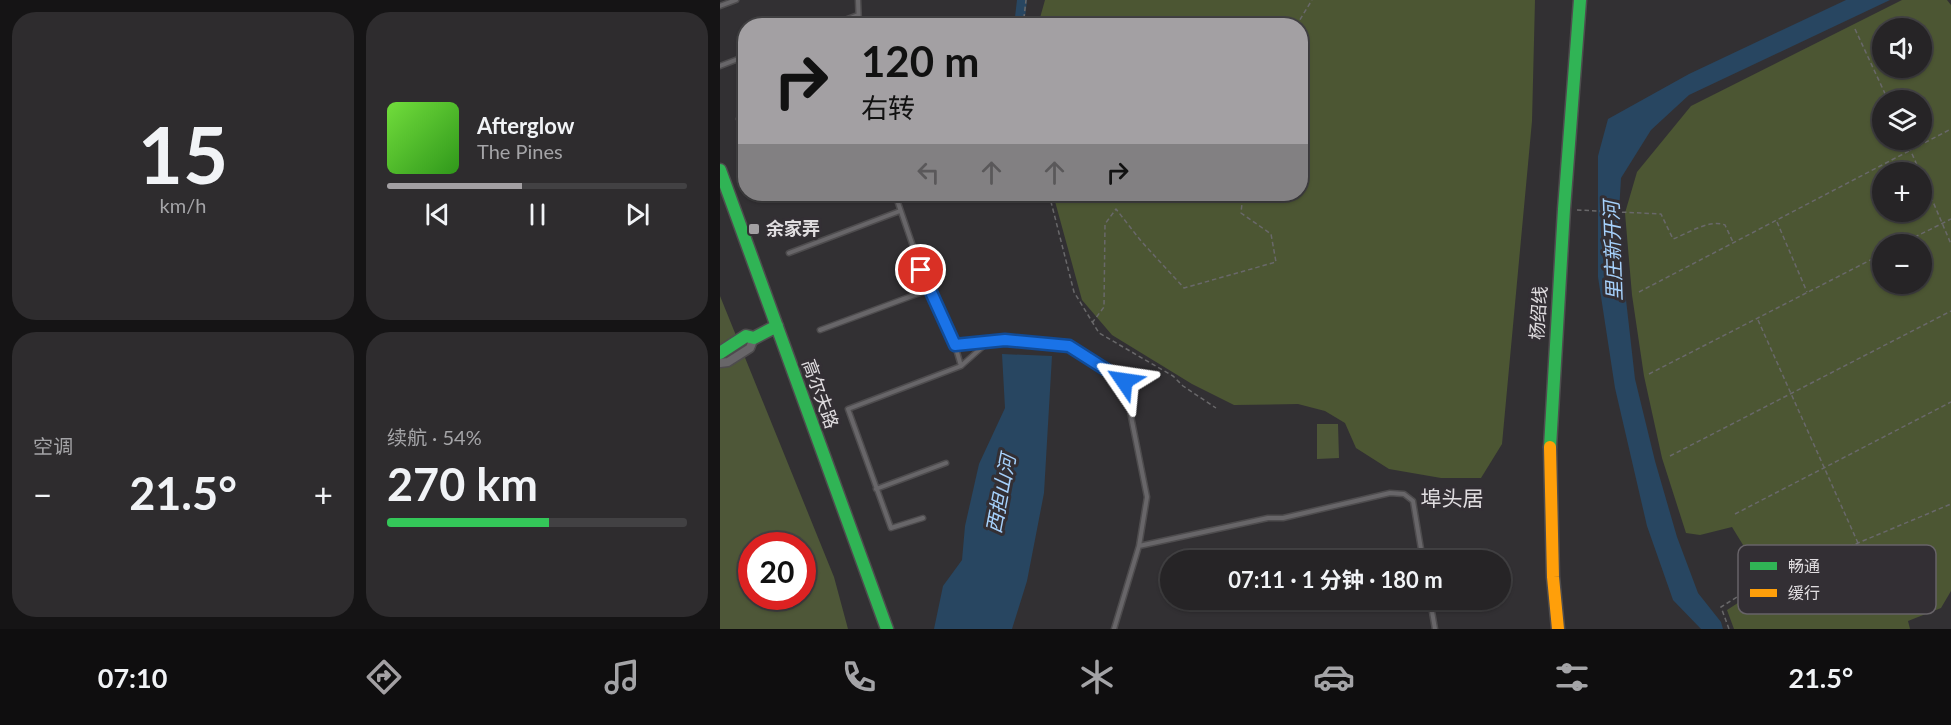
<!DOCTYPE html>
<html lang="zh">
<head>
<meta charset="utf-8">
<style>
	body { margin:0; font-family:Lato,"Noto Sans SC",sans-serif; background:#2e2c2e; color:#f1f3f6; height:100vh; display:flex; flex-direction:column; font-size:22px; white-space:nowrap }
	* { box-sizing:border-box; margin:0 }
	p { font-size:20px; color:#a4a4a7 }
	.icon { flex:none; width:33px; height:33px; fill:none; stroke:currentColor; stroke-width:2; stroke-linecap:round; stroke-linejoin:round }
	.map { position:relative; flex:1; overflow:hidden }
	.sheet { display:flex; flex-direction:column; gap:12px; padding:12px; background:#151415; width:720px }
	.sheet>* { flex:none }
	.top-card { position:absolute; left:18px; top:18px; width:570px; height:183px; border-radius:24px; box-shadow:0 2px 4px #0004,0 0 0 2px #424143; background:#a3a0a3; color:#111; overflow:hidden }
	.fabs { position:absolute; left:1152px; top:18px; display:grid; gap:12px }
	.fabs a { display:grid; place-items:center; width:60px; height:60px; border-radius:50%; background:#262426; box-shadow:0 2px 4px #0004,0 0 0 2px #424143; font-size:30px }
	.speed { position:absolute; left:18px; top:532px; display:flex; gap:12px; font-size:30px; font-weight:700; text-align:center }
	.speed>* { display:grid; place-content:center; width:78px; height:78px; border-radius:50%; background:#262426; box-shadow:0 2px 4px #0004,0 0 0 2px #424143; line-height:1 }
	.speed .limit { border:9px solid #d22; background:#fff; color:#111 }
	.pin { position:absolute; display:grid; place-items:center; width:51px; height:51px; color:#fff; margin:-26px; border:3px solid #fff; border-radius:50%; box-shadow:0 2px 6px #0007 }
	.me { position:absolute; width:66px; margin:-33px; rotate:302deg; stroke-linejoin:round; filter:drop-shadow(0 0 4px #0008) }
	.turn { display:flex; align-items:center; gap:21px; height:126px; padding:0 24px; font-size:27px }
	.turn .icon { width:78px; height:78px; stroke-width:2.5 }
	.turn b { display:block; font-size:42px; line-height:51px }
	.lanes { display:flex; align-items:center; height:57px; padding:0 24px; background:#0003; justify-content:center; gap:30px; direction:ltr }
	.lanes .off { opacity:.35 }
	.big { font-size:45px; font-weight:700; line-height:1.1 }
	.sheet .widget { flex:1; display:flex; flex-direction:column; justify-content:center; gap:9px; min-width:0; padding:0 21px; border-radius:24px; background:#2e2c2e }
	.sheet .dial { align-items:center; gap:0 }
	.dial b { font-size:78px; line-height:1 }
	.song { display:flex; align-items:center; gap:18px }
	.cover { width:72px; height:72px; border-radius:9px; background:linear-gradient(135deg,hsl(100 70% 55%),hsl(110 70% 35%)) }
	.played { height:6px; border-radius:3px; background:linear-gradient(90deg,#a3a0a3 45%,#424143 45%) }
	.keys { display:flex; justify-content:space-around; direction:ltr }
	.heat { display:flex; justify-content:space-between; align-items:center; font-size:33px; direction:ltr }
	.charge { height:9px; border-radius:4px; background:linear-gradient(90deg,#34c759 54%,#424143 0) }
	.sheet .tiles { flex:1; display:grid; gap:12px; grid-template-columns:repeat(2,1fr) }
	.trip { position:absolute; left:440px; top:550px; width:351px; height:60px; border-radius:30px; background:#262426; box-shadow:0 2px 4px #0004,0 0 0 2px #424143; font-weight:700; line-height:60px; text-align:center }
	.menu { display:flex; height:96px; justify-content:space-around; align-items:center; background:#0f0e0f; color:#a4a4a7 }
	.menu .icon { width:42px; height:42px }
	.menu .on { color:#a3a0a3 }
	.menu b { font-size:27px; color:#f1f3f6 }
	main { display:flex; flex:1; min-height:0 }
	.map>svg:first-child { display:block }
	.green { fill:#4e5738; fill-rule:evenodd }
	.forest { fill:#4c5633; fill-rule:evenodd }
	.water { fill:#284661 }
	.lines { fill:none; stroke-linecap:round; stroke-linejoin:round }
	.canal { stroke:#284661; stroke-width:10 }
	.lane-casing { stroke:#4e4c4e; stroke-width:7 }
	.street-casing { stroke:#4e4c4e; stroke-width:11 }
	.fast-casing { stroke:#4e4c4e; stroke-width:15 }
	.slow-casing { stroke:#4e4c4e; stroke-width:15 }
	.path { stroke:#69686a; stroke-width:1.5; stroke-dasharray:4.5 3; stroke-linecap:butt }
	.lane { stroke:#686669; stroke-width:4 }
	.street { stroke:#686669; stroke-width:8 }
	.fast { stroke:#30b455; stroke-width:12 }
	.slow { stroke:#ff9f0a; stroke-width:12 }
	.route-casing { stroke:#114b97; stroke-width:15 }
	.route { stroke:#1a73e8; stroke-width:10 }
	.poi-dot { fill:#a3a0a3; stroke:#332f34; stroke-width:2 }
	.labels { text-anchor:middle; stroke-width:6; stroke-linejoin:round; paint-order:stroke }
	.poi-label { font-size:18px; font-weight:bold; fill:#e0dde0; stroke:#332f34; text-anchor:start }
	.street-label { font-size:18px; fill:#e0dde0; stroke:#332f34 }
	.water-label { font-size:20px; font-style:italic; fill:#a6d1fc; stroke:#332f34 }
	.quarter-label { font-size:21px; fill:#e0dde0; stroke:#332f34 }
	.key { fill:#332f34; stroke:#676368; stroke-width:1.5 }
	.key-label { font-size:16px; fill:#e0dde0 }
</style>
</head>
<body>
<main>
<section class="sheet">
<div class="tiles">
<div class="widget dial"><b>15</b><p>km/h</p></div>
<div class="widget">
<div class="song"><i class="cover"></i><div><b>Afterglow</b><p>The Pines</p></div></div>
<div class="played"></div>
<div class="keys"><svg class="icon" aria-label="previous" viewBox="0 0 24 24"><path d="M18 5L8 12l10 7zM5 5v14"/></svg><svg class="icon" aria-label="pause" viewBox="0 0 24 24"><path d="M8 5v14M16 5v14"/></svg><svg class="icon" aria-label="next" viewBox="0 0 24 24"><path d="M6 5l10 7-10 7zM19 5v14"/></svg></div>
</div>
<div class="widget"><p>空调</p>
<div class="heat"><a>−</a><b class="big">21.5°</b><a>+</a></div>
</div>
<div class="widget"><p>续航 · 54%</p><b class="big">270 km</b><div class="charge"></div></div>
</div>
</section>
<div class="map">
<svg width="1231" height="629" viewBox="0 0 1231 629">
	<rect width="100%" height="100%" fill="#323033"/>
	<path class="green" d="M0,296L114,577L128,629H0ZM32,546H82V597H32Z
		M597,424H618L619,458L597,459Z"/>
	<path class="forest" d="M325,0H815L812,121L782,444L761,478H721L669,469L636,448L625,423L605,411L578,404L514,405L472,384L392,335L362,300L333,194H580V26L318,25Z
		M1182,0H1227L1231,5V591L1221,608L1188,621L1190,629H1014L1007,610L1047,584L1012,527L980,535L966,533L942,458L924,376L912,295L905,213L917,172L971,106ZM1162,28H1202V68H1162ZM1162,100H1202V140H1162ZM1162,172H1202V212H1162ZM1162,244H1202V284H1162Z"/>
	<path class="water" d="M1126,0H1170L969,95L931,130L901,178L898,229L915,379L935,461L957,537L978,593L1001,622L1003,629H981L953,600L927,526L895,388L878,277V156L888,119L969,74Z
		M282,354L332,356L324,493L307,581L292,629H214L223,586L242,560L245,526L259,464L285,408Z"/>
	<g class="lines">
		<path class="canal" d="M299,26L302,0"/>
		<defs>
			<path id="lane" d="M138,0L139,26
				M0,6L16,0
				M109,26L138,15
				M0,66L26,56
				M19,119L26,117
				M175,194L208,290L235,345L241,366
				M69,253L180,211
				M100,330L208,290
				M235,345L285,340L349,346L404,381L427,497L419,546L394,629
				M156,489L226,463
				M203,518L171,528L128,409L241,366L268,342
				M419,546L548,518H563L670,493L684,494L693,501L703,561
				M710,600L715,629"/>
			<path id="street" d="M0,363L8,362L30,348L34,338"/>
			<path id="fast" d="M0,170L167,629
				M0,353L26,336L34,338L57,326
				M830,447L844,209L860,0"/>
			<path id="slow" d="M830,447L833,577L838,629"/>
		</defs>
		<use href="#lane" class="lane-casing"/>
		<use href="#street" class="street-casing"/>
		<use href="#fast" class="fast-casing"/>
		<use href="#slow" class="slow-casing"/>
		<path class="path" d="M303,26L306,0
			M576,26L592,0
			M1135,29L1168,100
			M1186,140L1200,172
			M1202,176L1231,244
			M329,194L354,292L379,333L453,376L463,386L496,408
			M857,210L941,214L953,239C969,233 989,219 1005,225L1013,242
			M1057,222L1087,292
			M1181,244L1231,219
			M919,292L1231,129
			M1038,320L1138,543
			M372,323L384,307L385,224L396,209L421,241L464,288L556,262L551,234L521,213L523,194
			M929,374L1162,254
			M950,456L1231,311
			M1015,514L1231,402
			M1009,629L1001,607L1033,587L1231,504"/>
		<use href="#lane" class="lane"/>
		<use href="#street" class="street"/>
		<use href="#fast" class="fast"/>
		<use href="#slow" class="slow"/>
	</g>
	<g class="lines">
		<defs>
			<path id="route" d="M201,270L235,345L285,340L349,346L404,381"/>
		</defs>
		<use href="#route" class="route-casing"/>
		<use href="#route" class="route"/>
	</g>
	<rect class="poi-dot" x="28" y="223" width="12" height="12" rx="3"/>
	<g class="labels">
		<g class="poi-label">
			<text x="46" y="235">余家弄</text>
		</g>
		<g class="street-label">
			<text transform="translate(819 313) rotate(-86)" y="6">杨绍线</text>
			<text transform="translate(100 394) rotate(70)" y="6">高尔夫路</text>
		</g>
		<g class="water-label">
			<text transform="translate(893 251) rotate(-92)" y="7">里庄新开河</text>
			<text transform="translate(281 494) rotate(-79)" y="7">西担山河</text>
		</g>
		<g class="quarter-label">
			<text x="732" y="506">埠头居</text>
		</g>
	</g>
	<rect x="1018" y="545" width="198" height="69" rx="9" class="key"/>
	<rect x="1030" y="562" width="27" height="8" fill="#30b455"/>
	<rect x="1030" y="589" width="27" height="8" fill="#ff9f0a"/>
	<g class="key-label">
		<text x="1068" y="572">畅通</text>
		<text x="1068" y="599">缓行</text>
	</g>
</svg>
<div class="fabs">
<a><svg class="icon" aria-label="sound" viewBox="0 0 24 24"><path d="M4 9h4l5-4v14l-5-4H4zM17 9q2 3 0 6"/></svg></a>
<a><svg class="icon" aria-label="layers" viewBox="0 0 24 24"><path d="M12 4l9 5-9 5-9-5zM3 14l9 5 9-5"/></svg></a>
<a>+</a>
<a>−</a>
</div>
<div class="speed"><div class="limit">20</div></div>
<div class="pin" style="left:201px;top:270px;background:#d93025"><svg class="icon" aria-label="arrive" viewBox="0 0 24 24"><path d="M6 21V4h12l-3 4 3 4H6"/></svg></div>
<svg class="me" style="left:404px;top:381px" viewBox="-20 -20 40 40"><path d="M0-17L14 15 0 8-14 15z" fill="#1a73e8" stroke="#fff" stroke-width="4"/></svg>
<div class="trip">07:11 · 1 分钟 · 180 m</div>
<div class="top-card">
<div class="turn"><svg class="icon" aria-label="right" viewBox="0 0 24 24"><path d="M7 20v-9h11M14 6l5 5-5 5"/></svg><div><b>120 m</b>右转</div></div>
<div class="lanes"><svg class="icon off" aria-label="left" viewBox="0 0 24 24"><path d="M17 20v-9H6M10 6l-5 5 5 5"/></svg><svg class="icon off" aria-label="ahead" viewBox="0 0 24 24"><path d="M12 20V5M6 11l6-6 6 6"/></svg><svg class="icon off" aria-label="ahead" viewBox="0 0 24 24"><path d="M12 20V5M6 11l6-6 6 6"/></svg><svg class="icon" aria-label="right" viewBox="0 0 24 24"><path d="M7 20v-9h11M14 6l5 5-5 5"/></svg></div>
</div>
</div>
</main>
<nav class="menu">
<b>07:10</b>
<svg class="icon on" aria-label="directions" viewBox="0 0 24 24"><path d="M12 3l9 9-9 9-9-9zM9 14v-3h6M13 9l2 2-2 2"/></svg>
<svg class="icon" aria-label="music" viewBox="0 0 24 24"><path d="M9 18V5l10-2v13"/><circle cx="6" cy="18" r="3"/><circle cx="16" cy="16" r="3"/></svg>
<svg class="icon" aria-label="phone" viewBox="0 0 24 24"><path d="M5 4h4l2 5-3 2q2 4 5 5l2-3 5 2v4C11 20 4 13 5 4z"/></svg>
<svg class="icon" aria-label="climate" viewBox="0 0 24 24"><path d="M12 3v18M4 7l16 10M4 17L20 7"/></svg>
<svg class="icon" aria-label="car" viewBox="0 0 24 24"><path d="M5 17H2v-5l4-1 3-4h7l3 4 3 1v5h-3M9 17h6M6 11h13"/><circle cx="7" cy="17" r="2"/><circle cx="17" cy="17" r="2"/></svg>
<svg class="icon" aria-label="filters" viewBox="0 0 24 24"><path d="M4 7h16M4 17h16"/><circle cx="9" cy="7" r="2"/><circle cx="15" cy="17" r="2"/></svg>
<b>21.5°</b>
</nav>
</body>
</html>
